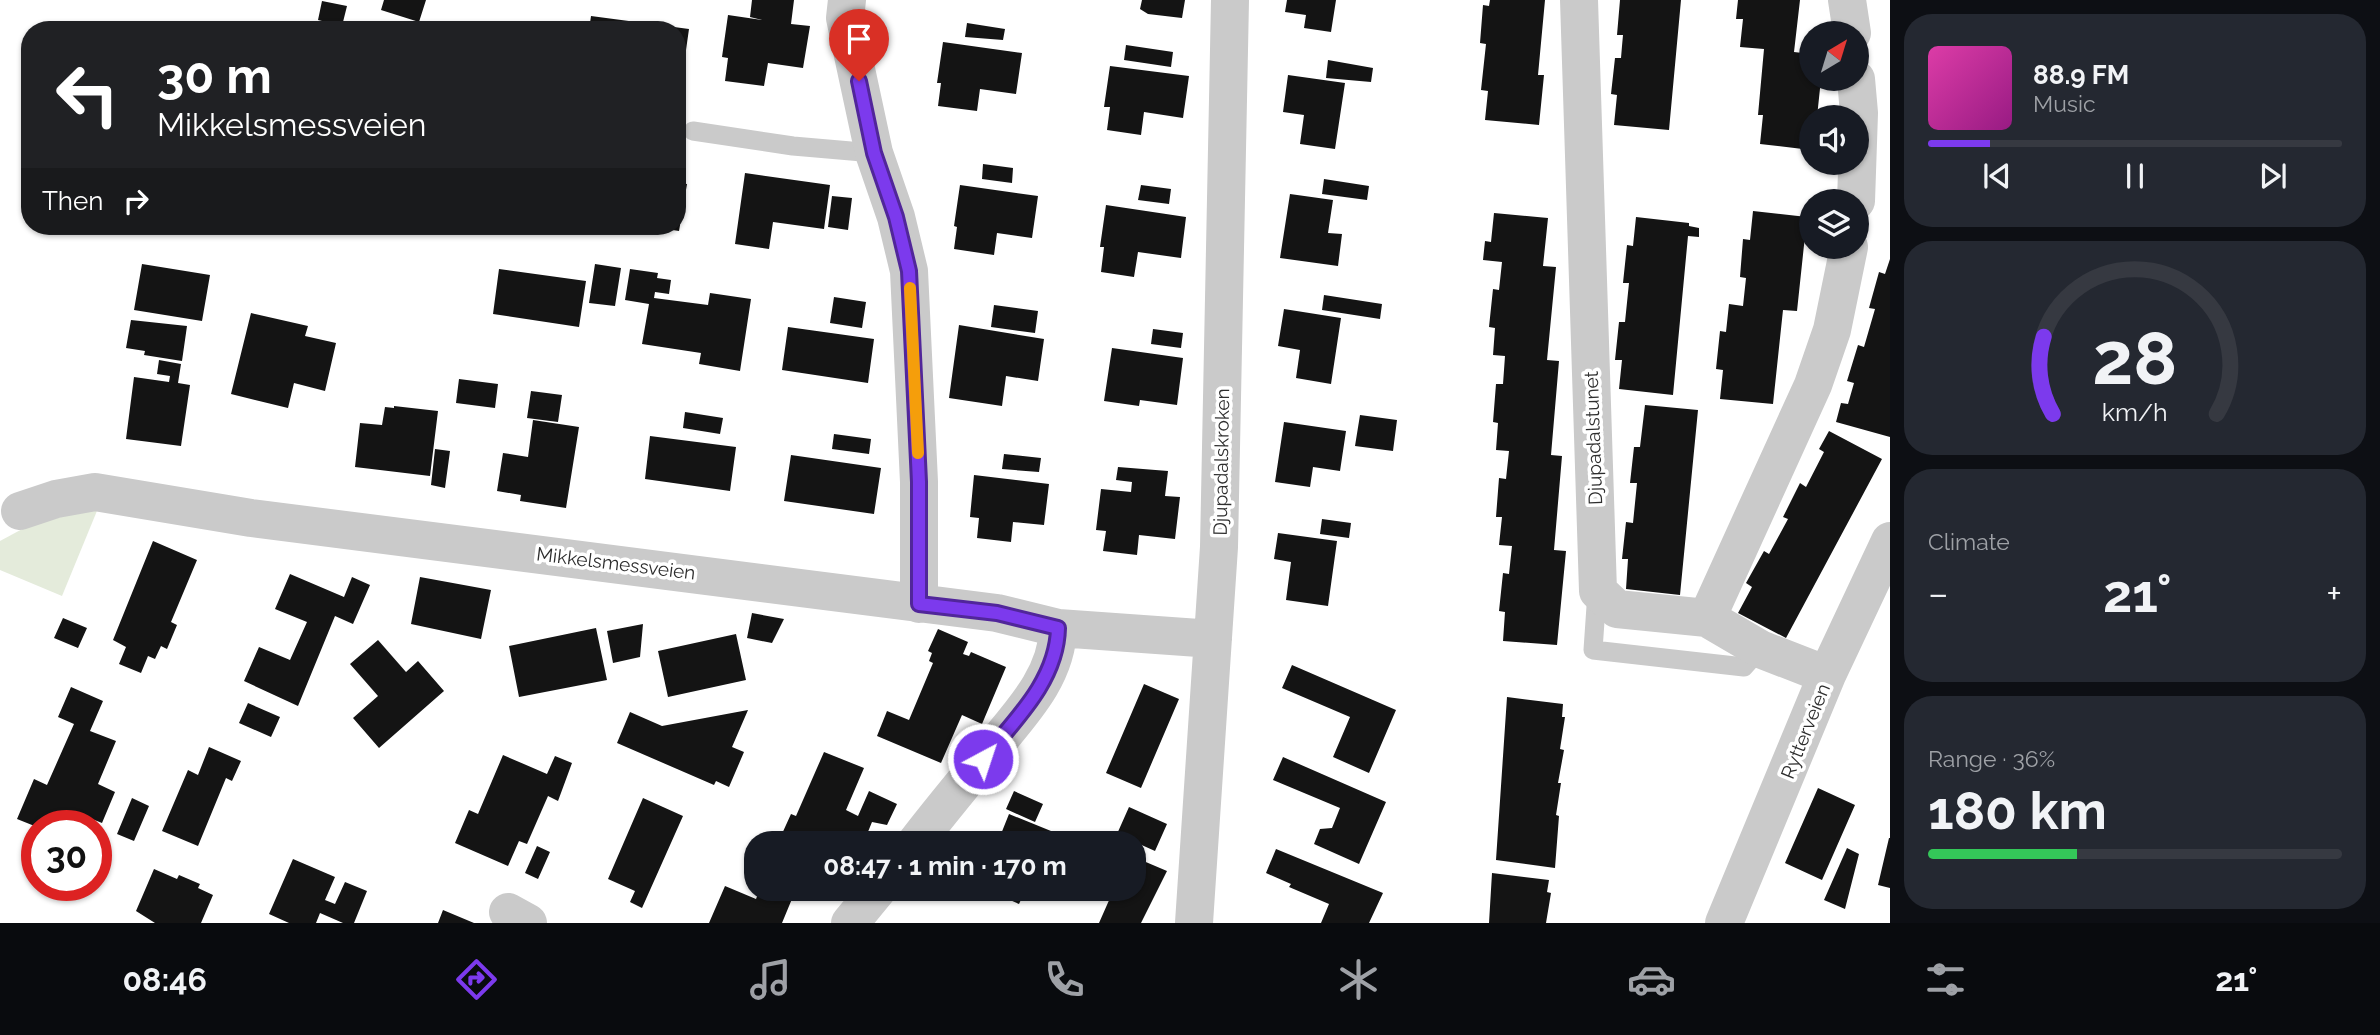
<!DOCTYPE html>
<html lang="en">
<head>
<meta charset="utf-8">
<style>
	body { margin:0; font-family:Raleway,sans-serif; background:#242831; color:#f1f3f6; height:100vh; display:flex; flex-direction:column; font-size:26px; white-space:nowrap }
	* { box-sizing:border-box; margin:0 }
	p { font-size:23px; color:#9ea1a6 }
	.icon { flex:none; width:38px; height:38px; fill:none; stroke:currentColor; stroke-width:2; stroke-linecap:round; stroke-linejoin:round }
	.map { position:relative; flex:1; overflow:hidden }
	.drawer { display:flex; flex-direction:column; gap:14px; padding:14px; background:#0d0f14; width:490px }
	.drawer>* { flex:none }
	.guide { position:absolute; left:21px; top:21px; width:665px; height:214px; border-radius:28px; box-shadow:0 2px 5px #0004; background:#202124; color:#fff; overflow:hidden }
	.needle { width:46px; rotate:38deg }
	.tools { position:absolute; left:1799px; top:21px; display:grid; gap:14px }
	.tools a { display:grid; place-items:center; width:70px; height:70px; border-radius:50%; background:#171b24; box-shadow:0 2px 5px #0004; font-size:35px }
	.speed { position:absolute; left:21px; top:810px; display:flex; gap:14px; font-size:35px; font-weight:700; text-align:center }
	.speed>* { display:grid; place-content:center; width:91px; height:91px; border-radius:50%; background:#171b24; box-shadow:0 2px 5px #0004; line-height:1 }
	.speed .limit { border:10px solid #d22; background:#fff; color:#111 }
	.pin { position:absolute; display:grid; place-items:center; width:60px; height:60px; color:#fff; margin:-72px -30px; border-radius:50% 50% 50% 0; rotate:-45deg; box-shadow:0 0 7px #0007 }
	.pin .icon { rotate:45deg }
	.me { position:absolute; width:77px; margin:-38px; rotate:40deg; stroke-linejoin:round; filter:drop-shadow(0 0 5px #0008) }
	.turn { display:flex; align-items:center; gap:24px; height:147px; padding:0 21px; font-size:32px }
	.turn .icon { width:91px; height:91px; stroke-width:2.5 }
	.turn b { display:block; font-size:49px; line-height:60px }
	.then { display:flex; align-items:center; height:66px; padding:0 21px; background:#0003; gap:14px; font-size:26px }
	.big { font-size:52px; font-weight:700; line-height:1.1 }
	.drawer .card { flex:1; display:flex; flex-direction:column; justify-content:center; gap:10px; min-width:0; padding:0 24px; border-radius:28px; background:#242831 }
	.drawer .dial { align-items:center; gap:0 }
	.dial svg { height:182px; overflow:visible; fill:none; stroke:#363941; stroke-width:7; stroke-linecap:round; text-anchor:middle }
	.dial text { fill:#f1f3f6; stroke:none }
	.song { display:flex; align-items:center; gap:21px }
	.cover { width:84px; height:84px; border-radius:10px; background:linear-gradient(135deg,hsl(320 70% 55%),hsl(310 70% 35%)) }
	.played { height:7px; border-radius:4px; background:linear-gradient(90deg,#7c3aed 15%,#363941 15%) }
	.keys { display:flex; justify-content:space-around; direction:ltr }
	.heat { display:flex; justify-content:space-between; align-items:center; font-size:38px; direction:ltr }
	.charge { height:10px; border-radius:5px; background:linear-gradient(90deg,#34c759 36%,#363941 0) }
	.trip { position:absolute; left:744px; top:831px; width:402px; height:70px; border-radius:28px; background:#171b24; box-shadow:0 2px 5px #0004; font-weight:700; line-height:70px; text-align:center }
	.tabs { display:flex; height:112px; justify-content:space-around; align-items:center; background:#090b0e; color:#9ea1a6 }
	.tabs .icon { width:49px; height:49px }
	.tabs .current { color:#7c3aed }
	.tabs b { font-size:32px; color:#f1f3f6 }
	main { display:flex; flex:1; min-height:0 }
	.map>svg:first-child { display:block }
	.green { fill:#e4ebdb }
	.building { fill:#141414 }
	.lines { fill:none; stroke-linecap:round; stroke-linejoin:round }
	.service { stroke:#cacaca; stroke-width:19 }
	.minor { stroke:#cacaca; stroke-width:38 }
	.route-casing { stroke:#51269a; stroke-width:18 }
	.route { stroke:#7c3aed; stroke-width:12 }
	.slow { stroke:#f59e0b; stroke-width:12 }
	.labels { text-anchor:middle; stroke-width:7; stroke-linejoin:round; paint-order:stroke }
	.street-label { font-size:19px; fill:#2d2d2d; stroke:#fff }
</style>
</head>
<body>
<main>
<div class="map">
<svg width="1890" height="923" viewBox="0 0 1890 923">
	<rect width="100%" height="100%" fill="#fff"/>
	<path class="green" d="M99,506L62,596L0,570V541L26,527Z"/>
	<path class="building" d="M384,0H426L419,22L381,10Z
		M752,0H794L791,24L810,26L803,68L768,63L764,86L725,81L728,58L722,57L728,15L762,20L750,17Z
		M1142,0H1185L1182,18L1148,14L1140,9Z
		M1287,0H1336L1331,32L1304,28L1306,15L1285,12Z
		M1490,0H1545L1538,75H1544L1539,125L1485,120L1488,91L1481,90L1486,44L1480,43L1483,5L1489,6Z
		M1620,0H1681L1669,130L1614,125L1617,95L1611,94L1615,58H1621L1622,46L1623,35H1617Z
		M1738,0H1800L1794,52L1811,54V79H1821L1817,117H1811V150L1760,144L1763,115H1758L1764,49L1740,47L1743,19H1736Z
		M322,1L347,6L342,26L318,20Z
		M591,16L689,29L683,71L677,70V30H589Z
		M967,23L1005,29L1003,40L965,37Z
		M943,42L1022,53L1016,94L980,89L977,111L938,106L941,83H937Z
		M1126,45L1173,52L1171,67L1124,60Z
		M1328,60L1373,68L1371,82L1326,78Z
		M1110,66L1189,76L1183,118L1144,112L1141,135L1107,130L1110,107H1104Z
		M1288,75L1345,83L1335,149L1300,144L1304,115L1283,112Z
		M983,164L1013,168L1012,183L982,179Z
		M745,173L830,185L824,229L773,222L769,249L735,244Z
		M1324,179L1369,186L1367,200L1322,194Z
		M677,183L687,184L679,231L660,228V226H677Z
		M960,185L1038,196L1032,238L997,233L994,255L954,249L957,227L954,226Z
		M1141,185L1171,189L1169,204L1138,200Z
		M1290,194L1333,200L1328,233L1342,234L1338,266L1280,258Z
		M832,196L852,198L848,230L828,227Z
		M1106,205L1186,217L1181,258L1138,252L1134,277L1101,272L1104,247H1100Z
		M1753,211L1807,217L1797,311L1783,310L1773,404L1720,399L1723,370L1716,369L1720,331L1726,332L1729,304L1743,306L1746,278L1740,277L1743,239L1750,240Z
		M1494,213L1548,218L1543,266L1556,267L1547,360L1559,361L1551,455L1562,456L1554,550L1566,551L1557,645L1503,641L1505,612L1499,611L1503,573L1509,574L1512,546L1499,545L1502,517H1496L1499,478L1506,479L1509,451L1496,450L1498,423L1493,422L1496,384H1503L1505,356L1493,355L1495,328L1489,327L1493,289L1499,290L1502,262L1483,260L1485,241L1491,242Z
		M1636,217L1689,223V226L1699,228V237L1688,236L1673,395L1619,389L1622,360H1615L1619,322H1625L1629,283H1623L1627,245L1633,246Z
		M1890,259V437L1836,422L1841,403L1848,404L1854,383L1847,381L1858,345L1864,347L1875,309L1869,308L1879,272L1885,274Z
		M142,264L210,275L202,321L134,310Z
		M595,264L621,268L615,306L589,303Z
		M499,269L586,281L579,327L493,314Z
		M630,269L658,273L657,278L671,280L669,294L655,292L654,298L708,305L710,293L751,299L740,371L699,364L701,353L642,344L649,304L625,300Z
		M1324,295L1382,304L1380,319L1322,310Z
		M834,297L866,302L862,328L830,323Z
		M994,305L1038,311L1035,333L991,327Z
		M1284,309L1341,318L1331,384L1296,378L1300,350L1278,346Z
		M251,313L308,326L305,336L336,343L325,391L294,383L288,408L231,394Z
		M131,320L187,326L182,361L144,355L145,351L126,348Z
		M959,325L1044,339L1038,381L1006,376L1002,406L949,398Z
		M788,327L874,339L868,383L782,370Z
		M1153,329L1183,333L1181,348L1151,344Z
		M1112,348L1183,358L1177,405L1140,400L1139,406L1104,401Z
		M159,360L181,364L178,383L190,385L181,446L126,439L134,377L169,382L170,376L157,374Z
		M459,379L498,384L495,408L456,403Z
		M531,391L562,395L558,422L527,418Z
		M1645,405L1698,410L1680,595L1626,589L1628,559H1622L1626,522L1633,523L1637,483H1630L1634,447H1640Z
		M394,406L438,411L430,476L355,467L360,423L382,425L385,407L394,408Z
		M685,412L723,418L720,434L683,428Z
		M1360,415L1397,420L1393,451L1355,446Z
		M533,420L579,427L566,508L520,501L521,495L497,491L503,453L528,457Z
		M1284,422L1346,431L1340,471L1313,467L1310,487L1275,482Z
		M1829,431L1882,459L1786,638L1738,613L1752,587L1746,583L1764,551L1769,554L1788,519L1783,517L1800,483L1806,487L1824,452L1819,449Z
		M834,434L871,439L869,454L832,449Z
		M650,436L736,447L730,491L645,479Z
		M435,449L450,451L445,488L431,485Z
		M1004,454L1041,458L1039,472L1002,469Z
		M791,455L881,468L874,514L784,501Z
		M1118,467L1168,471L1165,496L1180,497L1175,539L1139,535L1137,555L1103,551L1106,531L1096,530L1101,489L1131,492L1132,482L1116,480Z
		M974,475L1049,484L1044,525L1013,522L1011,542L977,538L979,518L970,517Z
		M1322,519L1351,523L1349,538L1320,534Z
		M1278,533L1337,541L1328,606L1286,600L1291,562L1274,559Z
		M153,541L197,560L171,622L177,625L167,649L161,646L155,659L148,656L141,673L119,664L126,647L113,640Z
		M290,574L344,597L352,577L370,585L353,624L335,616L298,706L244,681L259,647L290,660L307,622L275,609Z
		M420,577L491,590L481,639L411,624Z
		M752,613L784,619L772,643L747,638Z
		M63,618L87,628L78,648L54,638Z
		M643,624L640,657L613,663L607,631Z
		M596,628L607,680L519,697L509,646Z
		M938,629L968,642L963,654L969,656L971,652L1006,667L982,724L962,715L941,763L877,736L887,711L909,720L933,663L929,661L932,653L928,651Z
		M736,634L746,680L668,697L658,651Z
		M378,640L406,672L418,661L444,691L379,748L353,718L378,696L350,664Z
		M1292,665L1396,710L1369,773L1333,757L1350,717L1282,688Z
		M1144,684L1179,699L1141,788L1106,773Z
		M71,687L103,701L90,731L116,741L98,784L115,792L102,823L82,815L78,826L37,827L17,819L34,779L47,785L74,724L58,717Z
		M1507,697L1563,704L1562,717H1565L1560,749L1564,750L1558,783H1561L1556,815L1559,816L1555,868L1496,860Z
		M248,703L280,717L271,737L239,723Z
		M748,710L732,747L744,752L729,787L716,781L714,785L617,743L630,712L662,726Z
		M209,747L241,761L232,781L226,778L198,846L162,831L188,770L198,775Z
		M824,752L864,768L846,810L858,816L869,791L897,804L887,825L872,822L863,844L844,837L841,844H798L781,836L791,814L796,816Z
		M503,755L547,774L555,756L572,763L558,801L548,796L527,844L519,841L508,866L455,843L469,810L478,814Z
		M1283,757L1386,802L1359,864L1314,844L1320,829L1332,828L1340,808L1273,780Z
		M1818,788L1855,805L1822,880L1785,863Z
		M1014,791L1043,804L1035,822L1006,809Z
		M132,798L149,806L134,841L117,834Z
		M643,798L683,816L642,908L630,902L635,891L608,879Z
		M1129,807L1167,824L1155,851L1117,834Z
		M1009,814L1051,831L1045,844H997Z
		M1889,838H1890V888L1878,885Z
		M537,846L550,852L538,879L525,873Z
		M1847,848L1859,854L1845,909L1824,900Z
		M1276,849L1383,893L1369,923H1321L1329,904L1289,887L1291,884L1266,873Z
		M1134,857L1167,871L1141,923H1099L1114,889H1134Z
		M293,859L335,877L325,900L335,904L345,882L367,891L354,923H343L320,913L316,923H289L269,914Z
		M154,869L177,879L179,875L200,884L198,888L213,895L201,923H155L136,911Z
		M1492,873L1549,880L1547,892L1551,893L1546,923H1489Z
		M725,886L756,899L760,889H812L808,900L794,894L782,923H709Z
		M985,889H1026L1019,904Z
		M443,910L474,923H438Z"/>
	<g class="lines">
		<path class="service" d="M693,131L793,146L874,153
			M1597,592L1593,650L1744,667L1760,649"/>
		<path class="minor" d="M847,0L845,18L874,153L896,217L909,271L919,482V604
			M1579,0L1598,591L1617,609L1707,618L1813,385L1832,330L1849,247
			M1847,0L1852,33
			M1856,79L1859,113L1856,201
			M20,511L56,499L95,492L251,518L997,613L1058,628L1213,639
			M1707,618L1760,649L1827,675
			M915,844C938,814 962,785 986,756C1016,718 1057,680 1058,628
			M508,912L528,923
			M850,923L878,889
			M1194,923L1219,547L1230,0
			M1724,923L1827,675L1890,541"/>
	</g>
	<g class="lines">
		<defs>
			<path id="route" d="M859,81L874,153L896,217L909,271L919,482V604L997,613L1058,628C1057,681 1014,721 983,759"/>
		</defs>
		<use href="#route" class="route-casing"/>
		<use href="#route" class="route"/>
		<path class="slow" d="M910,288L918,453"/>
	</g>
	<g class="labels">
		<g class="street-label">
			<text transform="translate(1593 438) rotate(-92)" y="7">Djupadalstunet</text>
			<text transform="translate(1221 462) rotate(-89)" y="7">Djupadalskroken</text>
			<text transform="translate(616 563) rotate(7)" y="7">Mikkelsmessveien</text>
			<text transform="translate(1805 731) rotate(-68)" y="7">Rytterveien</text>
		</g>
	</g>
</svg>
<div class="tools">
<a><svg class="needle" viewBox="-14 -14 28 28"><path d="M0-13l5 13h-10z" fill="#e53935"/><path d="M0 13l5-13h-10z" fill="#9ea1a6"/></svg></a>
<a><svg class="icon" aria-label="sound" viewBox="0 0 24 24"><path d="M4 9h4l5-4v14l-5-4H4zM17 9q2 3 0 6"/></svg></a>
<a><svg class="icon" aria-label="layers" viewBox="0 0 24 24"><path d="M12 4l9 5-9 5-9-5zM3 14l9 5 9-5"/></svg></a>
</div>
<div class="speed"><div class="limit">30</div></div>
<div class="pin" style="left:859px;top:81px;background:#d93025"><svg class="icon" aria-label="arrive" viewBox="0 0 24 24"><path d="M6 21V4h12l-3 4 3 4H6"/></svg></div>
<svg class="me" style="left:983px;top:759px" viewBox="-20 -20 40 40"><circle r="17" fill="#7c3aed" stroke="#fff" stroke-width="3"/><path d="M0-11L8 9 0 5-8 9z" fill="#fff"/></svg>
<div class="trip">08:47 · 1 min · 170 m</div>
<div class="guide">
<div class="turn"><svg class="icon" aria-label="left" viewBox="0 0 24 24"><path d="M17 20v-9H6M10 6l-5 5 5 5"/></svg><div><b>30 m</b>Mikkelsmessveien</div></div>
<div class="then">Then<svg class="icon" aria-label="right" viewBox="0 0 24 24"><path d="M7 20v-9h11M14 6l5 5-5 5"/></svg></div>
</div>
</div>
<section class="drawer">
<div class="card">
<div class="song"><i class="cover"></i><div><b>88.9 FM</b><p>Music</p></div></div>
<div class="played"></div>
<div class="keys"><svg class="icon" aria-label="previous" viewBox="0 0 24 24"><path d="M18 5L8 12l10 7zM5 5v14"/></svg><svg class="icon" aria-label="pause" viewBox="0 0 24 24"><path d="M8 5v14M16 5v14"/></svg><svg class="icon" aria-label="next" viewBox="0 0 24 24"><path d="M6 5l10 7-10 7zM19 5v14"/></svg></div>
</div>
<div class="card dial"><svg viewBox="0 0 100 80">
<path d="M14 69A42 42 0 1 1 86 69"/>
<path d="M14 69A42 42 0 0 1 10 35" stroke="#7c3aed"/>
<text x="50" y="56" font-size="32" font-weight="700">28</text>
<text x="50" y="72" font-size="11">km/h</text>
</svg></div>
<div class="card"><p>Climate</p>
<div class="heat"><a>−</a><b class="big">21°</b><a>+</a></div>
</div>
<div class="card"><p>Range · 36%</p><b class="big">180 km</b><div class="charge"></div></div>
</section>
</main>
<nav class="tabs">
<b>08:46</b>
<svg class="icon current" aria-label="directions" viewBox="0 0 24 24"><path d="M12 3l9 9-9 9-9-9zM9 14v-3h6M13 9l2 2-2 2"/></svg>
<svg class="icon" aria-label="music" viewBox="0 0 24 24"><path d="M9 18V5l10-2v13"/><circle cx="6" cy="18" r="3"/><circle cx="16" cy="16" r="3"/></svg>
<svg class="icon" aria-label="phone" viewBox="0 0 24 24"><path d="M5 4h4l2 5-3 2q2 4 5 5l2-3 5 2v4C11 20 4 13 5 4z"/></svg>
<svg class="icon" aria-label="climate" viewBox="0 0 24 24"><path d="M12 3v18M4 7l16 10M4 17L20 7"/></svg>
<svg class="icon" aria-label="car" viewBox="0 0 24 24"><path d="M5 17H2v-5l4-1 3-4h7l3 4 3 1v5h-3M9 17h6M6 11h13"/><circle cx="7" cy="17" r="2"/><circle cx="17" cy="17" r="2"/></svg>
<svg class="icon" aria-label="filters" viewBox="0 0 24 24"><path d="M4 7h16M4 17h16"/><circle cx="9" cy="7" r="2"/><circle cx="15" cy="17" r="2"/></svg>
<b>21°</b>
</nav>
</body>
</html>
